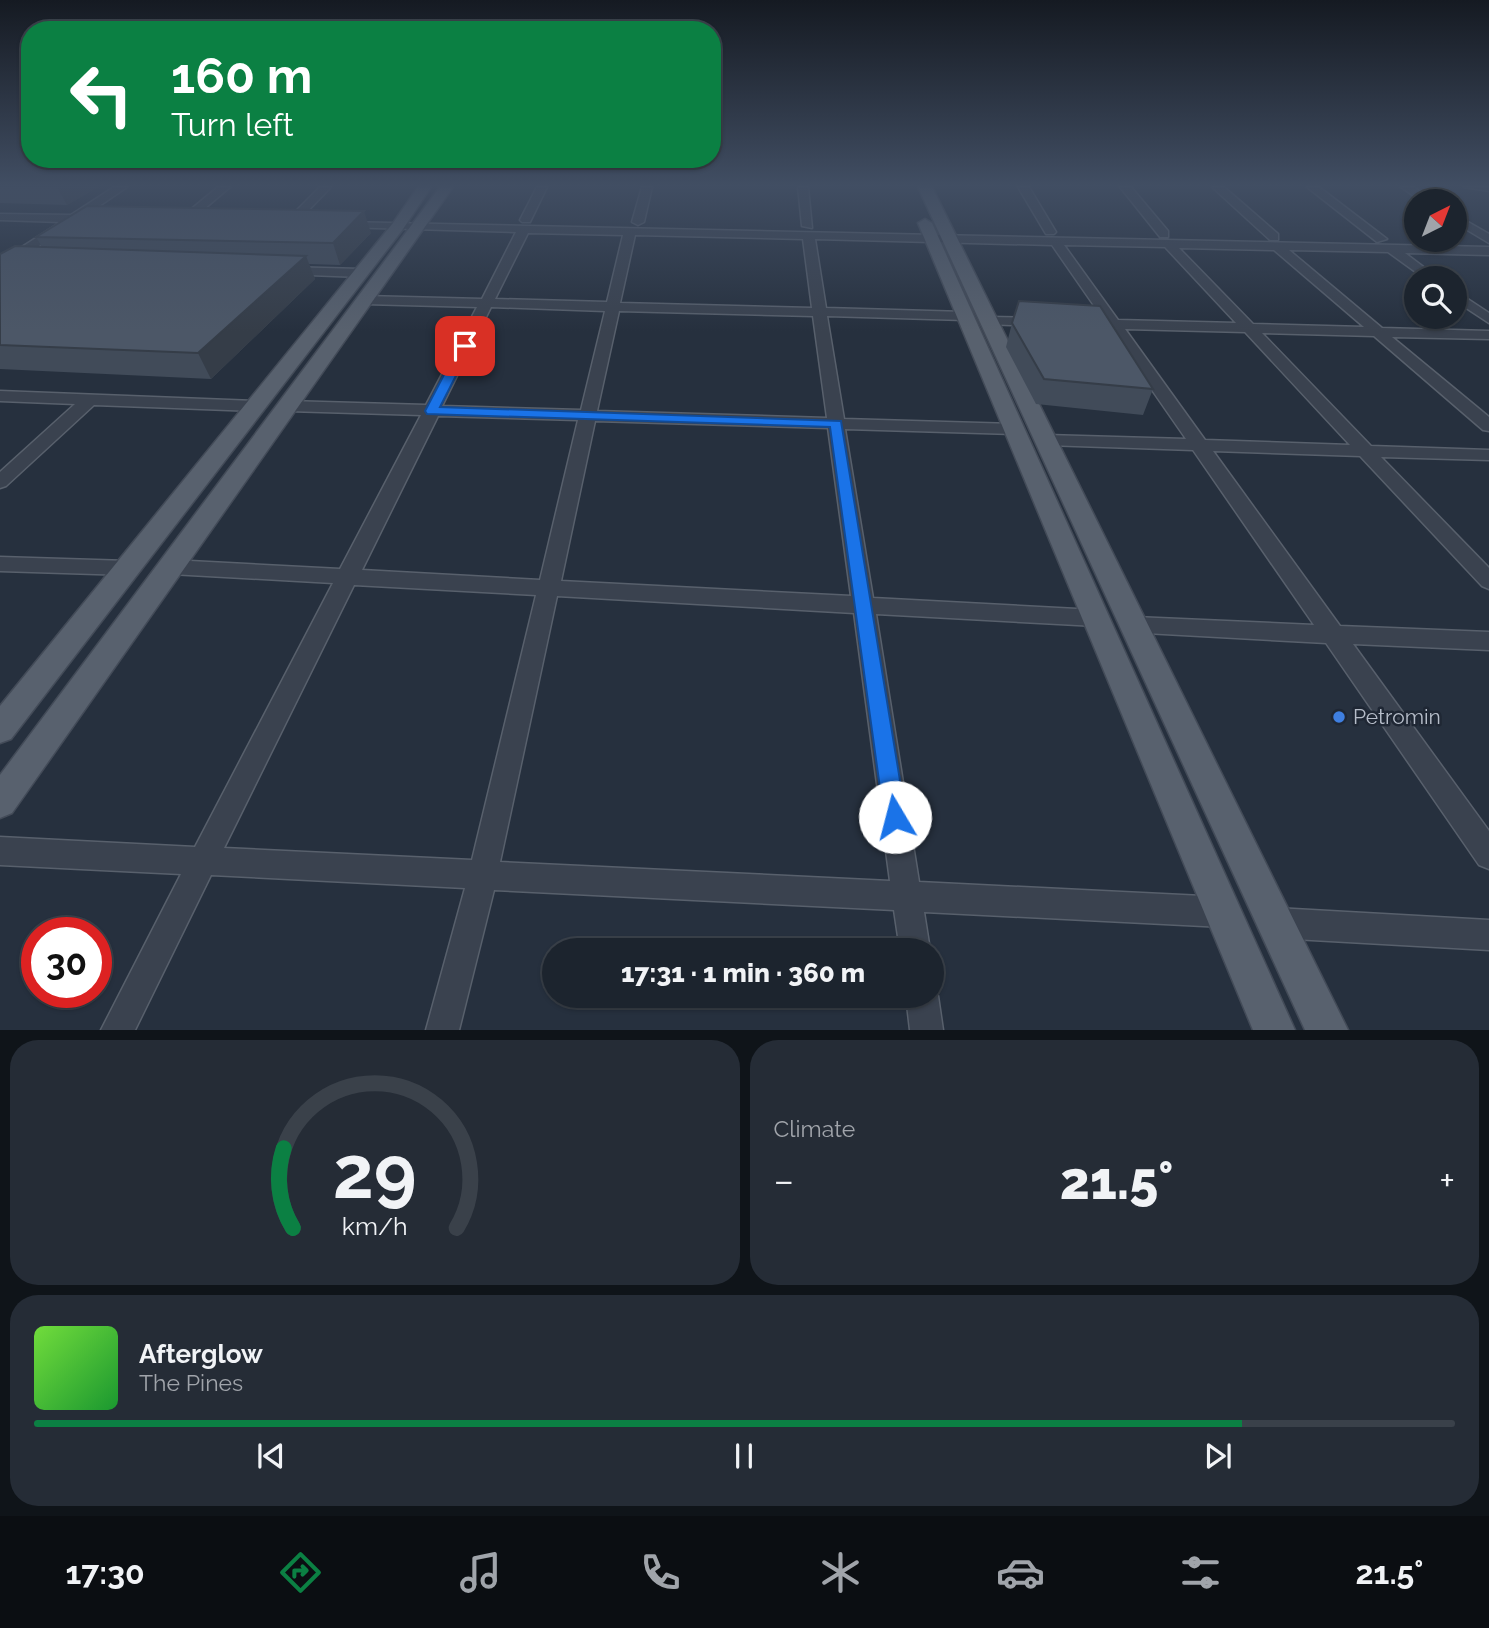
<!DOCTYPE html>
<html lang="en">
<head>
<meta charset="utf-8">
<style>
	body { margin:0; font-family:Raleway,sans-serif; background:#252c36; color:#f1f3f6; height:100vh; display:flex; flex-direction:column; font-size:26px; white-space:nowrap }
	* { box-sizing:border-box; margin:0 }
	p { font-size:23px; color:#a0a4aa }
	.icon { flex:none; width:38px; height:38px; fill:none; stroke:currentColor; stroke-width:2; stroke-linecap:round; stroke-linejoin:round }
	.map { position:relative; height:1030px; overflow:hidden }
	.side { display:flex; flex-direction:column; gap:10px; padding:10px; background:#0f1419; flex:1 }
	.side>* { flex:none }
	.hud { position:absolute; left:21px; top:21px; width:700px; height:147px; border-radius:28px; box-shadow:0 2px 5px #0004,0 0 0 2px #3a414a; background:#0b8043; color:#fff; overflow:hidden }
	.needle { width:46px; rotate:42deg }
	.controls { position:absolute; left:1404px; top:189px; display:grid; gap:14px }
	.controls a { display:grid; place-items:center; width:63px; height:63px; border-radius:50%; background:#1c242e; box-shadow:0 2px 5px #0004,0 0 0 2px #3a414a; font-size:35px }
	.speed { position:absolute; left:21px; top:917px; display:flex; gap:14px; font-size:35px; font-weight:700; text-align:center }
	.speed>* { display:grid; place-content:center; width:91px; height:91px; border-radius:50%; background:#1c242e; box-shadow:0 2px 5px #0004,0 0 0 2px #3a414a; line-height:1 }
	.speed .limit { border:10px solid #d22; background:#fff; color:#111 }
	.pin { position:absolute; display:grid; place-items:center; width:60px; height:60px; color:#fff; margin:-30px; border-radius:14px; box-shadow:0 4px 10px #0006 }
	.me { position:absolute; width:77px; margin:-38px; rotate:352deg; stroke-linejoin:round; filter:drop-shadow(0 0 5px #0008) }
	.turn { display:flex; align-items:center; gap:24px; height:147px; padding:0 35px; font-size:32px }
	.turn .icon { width:91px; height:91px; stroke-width:2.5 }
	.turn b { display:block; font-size:49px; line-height:60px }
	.big { font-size:52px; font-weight:800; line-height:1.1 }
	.side .tile { flex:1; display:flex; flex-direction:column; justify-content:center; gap:10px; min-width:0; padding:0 24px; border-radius:28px; background:#252c36 }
	.side .dial { align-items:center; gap:0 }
	.dial svg { height:182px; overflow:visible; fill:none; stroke:#3a414a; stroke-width:7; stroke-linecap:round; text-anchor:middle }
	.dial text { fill:#f1f3f6; stroke:none }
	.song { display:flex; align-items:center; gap:21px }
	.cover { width:84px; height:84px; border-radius:10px; background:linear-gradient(135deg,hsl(100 70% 55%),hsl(130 70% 35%)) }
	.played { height:7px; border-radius:4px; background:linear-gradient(90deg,#0b8043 85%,#3a414a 85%) }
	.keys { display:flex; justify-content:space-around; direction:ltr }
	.heat { display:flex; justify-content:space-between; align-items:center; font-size:38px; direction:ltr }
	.side .tiles { flex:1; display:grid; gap:10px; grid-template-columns:1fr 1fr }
	.tile:last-child { grid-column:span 2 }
	.trip { position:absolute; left:542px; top:938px; width:402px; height:70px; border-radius:35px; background:#1c242e; box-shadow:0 2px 5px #0004,0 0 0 2px #3a414a; font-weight:800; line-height:70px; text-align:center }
	.menu { display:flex; height:112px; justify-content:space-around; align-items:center; background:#0b0e12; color:#a0a4aa }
	.menu .icon { width:49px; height:49px }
	.menu .active { color:#0b8043 }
	.menu b { font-size:32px; color:#f1f3f6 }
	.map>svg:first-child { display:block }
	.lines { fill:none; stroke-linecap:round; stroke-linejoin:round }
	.minor-casing { stroke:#58606c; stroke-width:3 }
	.major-casing { stroke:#434b58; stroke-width:3 }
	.minor { fill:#3a424f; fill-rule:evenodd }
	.major { fill:#58616e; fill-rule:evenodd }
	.wall { fill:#414b59 }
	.shaded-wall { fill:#353d48 }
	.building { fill:#4c5767; stroke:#353d48; stroke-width:2 }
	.route { fill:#1a73e8; stroke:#114b97; stroke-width:2 }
	.shop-dot { fill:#3f7fe0; stroke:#1f2734; stroke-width:2.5 }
	.labels { text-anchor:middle; stroke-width:5; stroke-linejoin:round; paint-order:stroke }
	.near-poi-label { font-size:21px; fill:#b6bdc9; stroke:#1f2734; text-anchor:start }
</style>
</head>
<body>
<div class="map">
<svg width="1489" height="1030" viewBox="0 0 1489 1030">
	<rect width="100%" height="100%" fill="#26303e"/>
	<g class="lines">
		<defs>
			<path id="minor" d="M114,187H127L86,215L97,217V221L76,222L0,271V261L61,222L0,220V214L71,215Z
				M218,187H230L197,215H189V211Z
				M320,187H331L302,217H294V213Z
				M537,187H547L530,222H522L520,220Z
				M642,187H652L644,222L638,225L632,222Z
				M798,187H808L812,228L802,226Z
				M1018,187H1029L1056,232L1054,234H1046Z
				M1120,187H1131L1168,231V237H1160Z
				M1212,187H1224L1278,234V240H1270Z
				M1307,187H1319L1387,239L1377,242Z
				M1401,187H1414L1433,201H1421Z
				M1464,187H1489V191Z
				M1454,214L1489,234V243L1454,222Z
				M344,222L1489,247V255L1405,253L1438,278H1424L1388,252L1289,250L1382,328L1489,331V339L1392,337L1489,417V431L1483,430L1374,336L1262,333L1371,446L1489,450V460L1381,457L1489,568V589L1482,586L1360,456L1213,451L1340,626L1489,632V650L1353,644L1489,831V869L1479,865L1326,643L1127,632L1124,626L1127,620L1135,617L1314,625L1193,450L1046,445L1037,440L1046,435L1186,439L1109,328L1098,324L1104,320L1052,245L815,239L826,308L965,312L972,316L965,320L827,316L844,419L1014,424L1022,429L1014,434L845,429L873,598L1096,610L1104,612L1107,618L1104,624L1096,626L876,614L919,882L1223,897L1234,901L1238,912L1234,923L1223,927L924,912L930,950H900L894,910L494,890L459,1030H426L465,888L211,875L135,1030H101L181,874L0,865V837L195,847L333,583L171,574L164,572L161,567L164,562L171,560L340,569L421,415L288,411L280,406L288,401L426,405L477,307L365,304L358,300L365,296L482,299L516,232L340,227L338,225ZM528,233L623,235L607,302L495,299ZM635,235L803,239L812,308L620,303ZM1064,245L1165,247L1236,323L1118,320ZM1179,248L1274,250L1364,327L1253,324ZM491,307L605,311L581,410L442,406ZM619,311L813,316L827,418L597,411ZM1125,329L1245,332L1350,445L1205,440ZM438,416L578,420L540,580L362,570ZM595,421L828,428L851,596L561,581ZM354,585L536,595L472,860L224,848ZM557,596L854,613L890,881L500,862Z
				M287,267L361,269L367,273L361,277L282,274V268Z
				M1454,290L1489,313V323L1454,300Z
				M989,317L1037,318L1044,322L1037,326L984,324V318Z
				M0,391L255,401L263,406L255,411L94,405L6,486L0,488V472L75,404L0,401Z
				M0,557L128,561L135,563L138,568L135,573L128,575L0,571Z
				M1276,908L1489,920V950L1276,938L1265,934L1261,923L1265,912Z
				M933,984L938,996L943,1030H910L906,996H933Z"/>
			<path id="major" d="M418,187H431L403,229L11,739L0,743V706L393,223Z
				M440,187H453L12,813L0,818V775Z
				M918,187H932L1348,1030H1305Z
				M925,219L932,223L1295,1030H1253L918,223Z"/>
		</defs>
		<use href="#minor" class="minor-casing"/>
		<use href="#major" class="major-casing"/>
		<use href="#minor" class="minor"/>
		<use href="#major" class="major"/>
	</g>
	<path class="wall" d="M0,187H98L67,205L0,203Z
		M371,233L340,265L309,264L315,279L211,379L0,369V254L42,247L36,237Z
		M1012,323L1153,389L1143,415L1036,404L1006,347Z"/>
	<path class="shaded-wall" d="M57,187H98L67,205Z
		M364,211L371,233L340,265L333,243Z
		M306,256L315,279L211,379L198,353Z"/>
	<path class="building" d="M87,206L364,211L333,243L36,237Z
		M15,246L306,256L198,353L0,345V254Z
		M1019,301L1100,306L1153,389L1044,379L1012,323Z"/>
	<linearGradient id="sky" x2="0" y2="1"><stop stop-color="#151a22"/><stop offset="0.56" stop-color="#414e63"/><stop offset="1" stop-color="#414e63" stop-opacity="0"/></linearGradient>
	<rect width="1489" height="331" fill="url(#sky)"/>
	<path class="route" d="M465,343L471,346L440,407L841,421L906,817L903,824L895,827L887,824L884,817L830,427L427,414L425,411L459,346Z"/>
	<circle class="shop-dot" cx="1339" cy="717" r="7"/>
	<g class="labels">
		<g class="near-poi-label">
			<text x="1353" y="724">Petromin</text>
		</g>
	</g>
</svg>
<div class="controls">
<a><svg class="needle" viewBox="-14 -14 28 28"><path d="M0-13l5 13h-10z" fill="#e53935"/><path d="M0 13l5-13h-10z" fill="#a0a4aa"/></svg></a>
<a><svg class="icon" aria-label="search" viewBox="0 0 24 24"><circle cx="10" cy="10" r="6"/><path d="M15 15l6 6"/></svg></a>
</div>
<div class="speed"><div class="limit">30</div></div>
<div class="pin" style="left:465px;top:346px;background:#d93025"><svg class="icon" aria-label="arrive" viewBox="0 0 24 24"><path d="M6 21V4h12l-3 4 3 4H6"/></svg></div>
<svg class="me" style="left:895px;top:817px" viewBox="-20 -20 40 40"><circle r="19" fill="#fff"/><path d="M0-13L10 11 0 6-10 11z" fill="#1a73e8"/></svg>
<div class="trip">17:31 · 1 min · 360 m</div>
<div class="hud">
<div class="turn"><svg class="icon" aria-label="left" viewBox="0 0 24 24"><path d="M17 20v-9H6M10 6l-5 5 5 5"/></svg><div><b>160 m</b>Turn left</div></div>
</div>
</div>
<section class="side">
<div class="tiles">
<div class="tile dial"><svg viewBox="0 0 100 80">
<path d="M14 69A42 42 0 1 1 86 69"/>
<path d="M14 69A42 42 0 0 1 10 34" stroke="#0b8043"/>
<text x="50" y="56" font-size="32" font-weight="700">29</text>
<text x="50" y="72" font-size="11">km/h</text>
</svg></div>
<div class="tile"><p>Climate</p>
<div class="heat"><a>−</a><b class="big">21.5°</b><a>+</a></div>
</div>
<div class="tile">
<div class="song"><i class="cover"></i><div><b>Afterglow</b><p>The Pines</p></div></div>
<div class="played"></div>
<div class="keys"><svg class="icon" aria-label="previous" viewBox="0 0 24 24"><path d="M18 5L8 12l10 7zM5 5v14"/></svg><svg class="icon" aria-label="pause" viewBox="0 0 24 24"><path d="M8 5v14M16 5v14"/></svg><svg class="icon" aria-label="next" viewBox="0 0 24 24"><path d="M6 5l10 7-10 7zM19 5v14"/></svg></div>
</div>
</div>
</section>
<nav class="menu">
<b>17:30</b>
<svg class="icon active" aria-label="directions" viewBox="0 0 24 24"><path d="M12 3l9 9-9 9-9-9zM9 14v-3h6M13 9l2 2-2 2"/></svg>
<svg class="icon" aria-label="music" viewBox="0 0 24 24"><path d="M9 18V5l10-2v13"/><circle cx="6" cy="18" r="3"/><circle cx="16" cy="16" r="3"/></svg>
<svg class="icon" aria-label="phone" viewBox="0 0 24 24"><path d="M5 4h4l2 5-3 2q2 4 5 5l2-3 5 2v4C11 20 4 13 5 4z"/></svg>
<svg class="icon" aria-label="climate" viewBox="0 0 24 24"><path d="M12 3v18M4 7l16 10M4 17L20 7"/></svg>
<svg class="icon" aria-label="car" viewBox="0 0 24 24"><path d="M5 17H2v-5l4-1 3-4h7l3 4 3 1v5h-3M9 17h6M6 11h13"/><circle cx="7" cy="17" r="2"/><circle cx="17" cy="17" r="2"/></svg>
<svg class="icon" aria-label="filters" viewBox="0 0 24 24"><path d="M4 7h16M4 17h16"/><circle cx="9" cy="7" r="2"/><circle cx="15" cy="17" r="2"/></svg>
<b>21.5°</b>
</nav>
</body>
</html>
